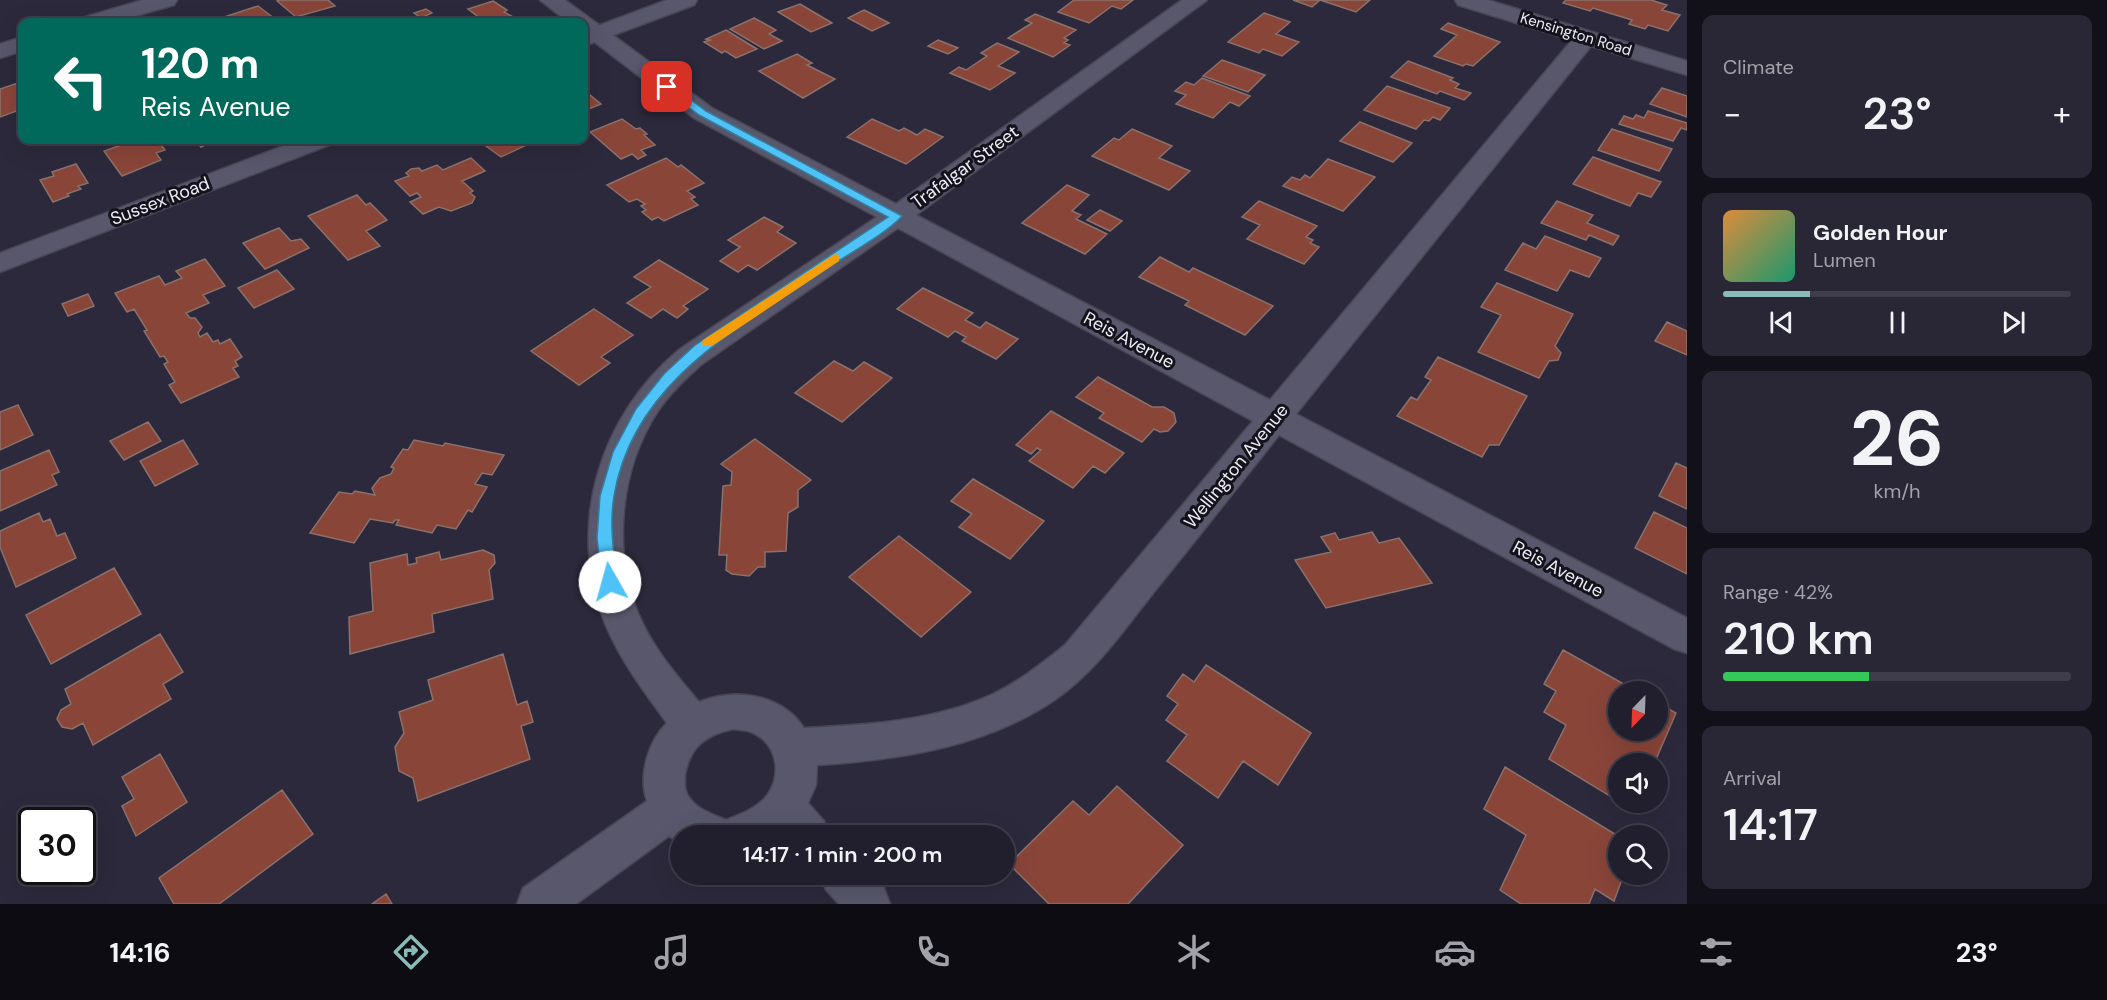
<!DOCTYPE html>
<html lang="en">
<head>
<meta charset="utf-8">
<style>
	body { margin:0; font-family:"DM Sans",sans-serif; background:#292735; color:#f1f3f6; height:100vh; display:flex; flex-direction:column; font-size:22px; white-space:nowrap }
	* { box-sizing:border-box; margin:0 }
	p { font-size:20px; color:#a2a2aa }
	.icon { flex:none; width:33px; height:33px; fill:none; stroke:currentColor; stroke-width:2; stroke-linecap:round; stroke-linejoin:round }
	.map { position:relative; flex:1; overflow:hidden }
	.side { display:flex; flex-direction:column; gap:15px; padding:15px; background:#121119; width:420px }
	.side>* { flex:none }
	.guide { position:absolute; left:18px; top:18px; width:570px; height:126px; border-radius:12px; box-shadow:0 6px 24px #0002,0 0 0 2px #3e3d49; background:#00695c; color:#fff; overflow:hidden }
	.needle { width:39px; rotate:203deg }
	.controls { position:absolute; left:1608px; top:681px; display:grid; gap:12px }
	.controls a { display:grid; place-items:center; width:60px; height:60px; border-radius:50%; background:#211f2d; box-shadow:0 6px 24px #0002,0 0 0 2px #3e3d49; font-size:30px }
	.speed { position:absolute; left:18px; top:807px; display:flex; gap:12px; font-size:30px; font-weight:700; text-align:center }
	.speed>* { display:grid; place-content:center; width:78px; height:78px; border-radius:50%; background:#211f2d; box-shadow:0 6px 24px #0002,0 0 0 2px #3e3d49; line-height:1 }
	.speed .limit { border:3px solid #111; border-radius:9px; background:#fff; color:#111 }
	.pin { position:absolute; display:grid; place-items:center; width:51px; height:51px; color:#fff; margin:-26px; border-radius:12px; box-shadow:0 3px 9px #0006 }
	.me { position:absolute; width:66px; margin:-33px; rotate:353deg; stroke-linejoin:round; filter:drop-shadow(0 0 4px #0008) }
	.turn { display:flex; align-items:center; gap:21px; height:126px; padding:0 24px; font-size:27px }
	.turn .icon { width:78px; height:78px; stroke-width:2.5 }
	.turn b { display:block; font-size:42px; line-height:51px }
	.big { font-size:45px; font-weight:600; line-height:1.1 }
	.side .widget { flex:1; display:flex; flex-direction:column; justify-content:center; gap:9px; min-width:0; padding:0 21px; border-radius:12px; background:#292735 }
	.side .dial { align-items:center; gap:0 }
	.dial b { font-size:78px; line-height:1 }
	.song { display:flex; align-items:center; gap:18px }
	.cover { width:72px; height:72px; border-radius:9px; background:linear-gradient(135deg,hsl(30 70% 55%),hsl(160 70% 35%)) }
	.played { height:6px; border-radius:3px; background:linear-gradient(90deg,#8bbbb9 25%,#3e3d49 25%) }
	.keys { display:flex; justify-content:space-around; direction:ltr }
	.heat { display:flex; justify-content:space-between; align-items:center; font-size:33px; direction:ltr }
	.charge { height:9px; border-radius:4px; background:linear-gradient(90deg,#34c759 42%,#3e3d49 0) }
	.trip { position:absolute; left:670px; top:825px; width:345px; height:60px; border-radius:30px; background:#211f2d; box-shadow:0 6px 24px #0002,0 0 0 2px #3e3d49; font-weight:600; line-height:60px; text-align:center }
	.tab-bar { display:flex; height:96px; justify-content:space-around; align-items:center; background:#0d0c12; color:#a2a2aa }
	.tab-bar .icon { width:42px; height:42px }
	.tab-bar .current { color:#8bbbb9 }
	.tab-bar b { font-size:27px; color:#f1f3f6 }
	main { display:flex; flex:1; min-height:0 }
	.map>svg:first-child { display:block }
	.building { fill:#8a4539; stroke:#8a716b; stroke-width:1.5 }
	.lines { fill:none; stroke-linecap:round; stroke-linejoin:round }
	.street-casing { stroke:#484655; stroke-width:3 }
	.secondary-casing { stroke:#484655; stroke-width:3 }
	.street { fill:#59576c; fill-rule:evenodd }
	.secondary { fill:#59576c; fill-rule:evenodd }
	.route { fill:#4fc3f7; stroke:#337fa1; stroke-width:1.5 }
	.slow { fill:#f59e0b }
	.labels { text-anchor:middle; stroke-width:6; stroke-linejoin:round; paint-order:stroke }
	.far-street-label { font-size:15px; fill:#ecebf7; stroke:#14131c }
	.street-label { font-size:18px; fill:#ecebf7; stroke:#14131c }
</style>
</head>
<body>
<main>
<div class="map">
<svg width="1687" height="904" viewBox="0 0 1687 904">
	<rect width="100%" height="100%" fill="#2c293c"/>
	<path class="building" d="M279,0H328L335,6L296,17L277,1Z
		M1074,0H1133L1121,9L1112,6L1089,23L1058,12Z
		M1293,0H1370L1356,12L1320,0L1312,7Z
		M1566,0H1651L1667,5L1662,10L1680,15L1668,31L1648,25L1645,29L1629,24L1632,20L1593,8L1590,11L1563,3Z
		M493,1L507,10L504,12L522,22H458L477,16L468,9Z
		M800,4L832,23L811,32L778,12Z
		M258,6L271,16L254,22H230L224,17Z
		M426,9L432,13L421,18L414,13Z
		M864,10L889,23L872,31L848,18Z
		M1264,13L1290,22L1276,34L1299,42L1282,56L1263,49L1259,53L1228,42Z
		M1035,14L1076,30L1064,38L1068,40L1064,43L1070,45L1053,57L1008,38L1032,23L1025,20Z
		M754,18L776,30L769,34L782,41L764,49L730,29Z
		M1448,23L1500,42L1473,66L1466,64L1463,66L1434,56L1457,35L1441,29Z
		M726,30L757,49L736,58L725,51L722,53L704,42L710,40L706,39Z
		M938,40L958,48L948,54L928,46Z
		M997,43L1019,52L998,66L1015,73L990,90L950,73L959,67L966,70L987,56L981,53Z
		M797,54L812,63L807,65L835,79L803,98L759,71Z
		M1222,60L1265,75L1248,92L1203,76Z
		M1408,61L1453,78L1450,80L1459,84L1455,88L1471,93L1464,100L1440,91L1437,94L1391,77Z
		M1202,78L1250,96L1239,106L1230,102L1213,118L1176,104L1186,95L1175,91L1186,82L1194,85Z
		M21,82L22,109L0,117V89Z
		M1387,86L1450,108L1440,120L1433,117L1429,121L1424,120L1416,129L1364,110Z
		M1662,88L1687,96V117L1650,104Z
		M584,90L601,104L584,111Z
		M1648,111L1687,123V130L1681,128L1673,141L1619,124L1624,116L1633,119L1636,115L1644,118Z
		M622,119L636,129L640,128L647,134L644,135L655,145L641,150L646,155L638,159L632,154L621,159L590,132Z
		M872,119L899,131L904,128L917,135L925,129L943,137L906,164L847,137Z
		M1360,122L1412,143L1393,162L1340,141Z
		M1132,129L1172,146L1159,158L1190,171L1169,190L1092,156L1114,138L1119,140Z
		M1612,129L1672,149L1659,171L1598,150Z
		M135,140H157L165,150L156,153L161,160L122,176L104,151Z
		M195,140H215L201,147Z
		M488,140H533L535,141L501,157L482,143Z
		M1593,157L1661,182L1651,197L1638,193L1630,206L1573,184Z
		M471,158L485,171L462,181L473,191L470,193L475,197L472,203L451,211L439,207L423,214L410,202L421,197L417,193L410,196L395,181L409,176L406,173L411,169L419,168L422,171L437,165L443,170Z
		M666,158L678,167L681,165L704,183L687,191L695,197L691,199L698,205L664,221L658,217L652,220L642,212L646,210L641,206L645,204L637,199L629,202L607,185Z
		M1328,159L1375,177L1343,211L1283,186L1292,177L1300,180L1305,175L1310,178Z
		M76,164L88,183L78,186L81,189L67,194L69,196L53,202L40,180L54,176L52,172Z
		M1067,185L1089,195L1072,211L1081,215L1076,219L1107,234L1085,254L1022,223Z
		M357,195L366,205L370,203L387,220L366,231L380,246L348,260L308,216Z
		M1259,201L1317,226L1306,237L1313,240L1310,243L1319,247L1304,264L1247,239L1260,225L1242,217Z
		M1557,201L1593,215L1587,223L1619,236L1613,245L1589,235L1586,240L1541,223Z
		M1100,210L1122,221L1110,231L1087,220Z
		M764,217L783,227L777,232L796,243L757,270L748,265L738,272L720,261L740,247L728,240Z
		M279,228L291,241L301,239L309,248L265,269L243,243Z
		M1545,236L1601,258L1589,277L1570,270L1557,291L1505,270L1523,243L1536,249Z
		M1160,257L1189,272L1193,268L1273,306L1245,335L1185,305L1189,301L1139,277Z
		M205,259L225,286L203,295L209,303L186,313L190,318H195L202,327L198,333L200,337L207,333L213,342L218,340L220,344L230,339L242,357L235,361L238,366L233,368L239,377L181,403L169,385L175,382L164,364L168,362L164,356L160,357L144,331L147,330L134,309L127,312L115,293L159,276L165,285L182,278L176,271Z
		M659,260L708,289L683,306L688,309L677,318L663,309L651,318L627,303L651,287L634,277Z
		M277,270L294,289L254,308L238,288Z
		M1497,283L1573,314L1555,346L1561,353L1558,360L1549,361L1539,378L1478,352L1501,315L1481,307Z
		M923,288L973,313L965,320L980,328L986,322L1018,339L996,359L962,341L966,337L955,331L948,337L897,309Z
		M88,294L94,306L68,316L62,304Z
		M594,309L633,335L601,357L610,363L579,385L531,351Z
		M1667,322L1687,331V355L1655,341Z
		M1438,357L1527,396L1499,445H1489L1482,457L1397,416L1411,397L1417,400L1431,380L1425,377Z
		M834,361L853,371L864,362L892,378L842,422L795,393Z
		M1098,377L1152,407H1164L1174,413L1176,422L1168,431L1160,432L1154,429L1142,442L1099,418L1104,413L1076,397Z
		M18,405L33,435L0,450V412Z
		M1051,411L1124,453L1105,473L1093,466L1073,488L1029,461L1041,450L1037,448L1031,454L1016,445Z
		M148,422L161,441L124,460L110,441Z
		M755,439L811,480L798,490V507L788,513L786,551L765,552V567H758L749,576L732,574L726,570L727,555H719L723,486L731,485L732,472L721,464Z
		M183,440L198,464L155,486L140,461Z
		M414,440L443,446L445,443L504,455L492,475L482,473L475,484L487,487L472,512L468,510L456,529L437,525L432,533L396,525L399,520H395L393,523L370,519L354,543L310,533L339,492L352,494L355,491L375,495L372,488L380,478L391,474L394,468L391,467L403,449L408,450Z
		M49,450L59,472L52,475L57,485L0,511V471Z
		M1676,463L1687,468V509L1659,496Z
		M973,479L1044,521L1010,559L959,527L972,514L951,501Z
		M1654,512L1687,528V574L1635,548Z
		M39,513L43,522L50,519L57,536L65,533L76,558L16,587L0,547V531Z
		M1372,532L1379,543L1399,538L1432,583L1326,608L1295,560L1331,552L1321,537L1335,533L1339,540Z
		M899,536L971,592L921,637L849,577Z
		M483,550L494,555L495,563L489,570L493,599L432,614L434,632L350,654L349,617L373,611L370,563L407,554L408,565L417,563L416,558L439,552L441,560Z
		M114,568L141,614L51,664L26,615Z
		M160,634L183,672L163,684L171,699L93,745L83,723L72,729L62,727L57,719L61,710L71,704L65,689Z
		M1563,650L1638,692H1618V730H1658V703L1676,713L1654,764H1618V801L1549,759L1566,725L1544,712L1556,691L1544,684Z
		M503,654L517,705L527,701L533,722L521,726L530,759L418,801L413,778L399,771L395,747L404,733L399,712L433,700L428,680Z
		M1206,665L1311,733L1278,785L1243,761L1218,798L1167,761L1187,735L1166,720L1178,704L1167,696L1183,674L1194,682Z
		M160,754L187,802L136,836L122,806L134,799L122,777Z
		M1505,767L1618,836V874H1624L1614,901L1595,889L1589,904H1521L1500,890L1526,835L1484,809Z
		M1117,786L1183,845L1128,904H1049L1009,864L1073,801L1089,815Z
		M282,790L313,834L219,904H174L159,878Z
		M386,894L392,904H372Z"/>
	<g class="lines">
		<defs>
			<path id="street" d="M143,0H177L174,5L114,22H82L85,17Z
				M540,0H565L712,108L896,204L1182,0H1207L916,215L1270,400L1572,40L1458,5L1455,0H1488L1687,61V75L1591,46L1296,414L1687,618V653L1674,649L1279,435C1238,487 1196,540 1154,592C1124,630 1096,671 1056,699C986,747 900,760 817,765L816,785L808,803L824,821L830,836H681V844L669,836L576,904H517L523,888L647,801C638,776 648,741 667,723C644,692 621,661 606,626C565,527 599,416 680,349L877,217L694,118L584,34V22H568ZM898,228L1253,421L1065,645C1042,663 1020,681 993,694C935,721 867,725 804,728C781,693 735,688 699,702C679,678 657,653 643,624C611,558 618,472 658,411C670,393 686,378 702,364ZM733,729C739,730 746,730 751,732C779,743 783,779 764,799C753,810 741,814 726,820C712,814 695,809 687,794C684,789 685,781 685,775C690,747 705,735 733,729Z
				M22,37V51L0,58V44Z
				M820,874H872L884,888L890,904H839L826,890Z"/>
			<path id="secondary" d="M667,0H697L694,5L584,46V31Z
				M299,140H332L329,145L0,272V253Z"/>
		</defs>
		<use href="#street" class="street-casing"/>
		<use href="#secondary" class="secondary-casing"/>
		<use href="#street" class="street"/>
		<use href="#secondary" class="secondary"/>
	</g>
	<path class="route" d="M664,85H671L706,111L902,216C887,233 851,252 831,266C743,325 633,380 614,496C609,525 614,553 617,582L615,586L610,588L604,586L602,582L597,538L600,496L613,452L636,409L664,374L694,346L888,217L699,115L664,89Z"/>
	<path class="slow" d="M835,254L839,255V261L712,346H703L702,343L703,340Z"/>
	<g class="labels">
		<g class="far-street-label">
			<text transform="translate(1576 34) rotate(17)" y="5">Kensington Road</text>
		</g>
		<g class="street-label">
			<text transform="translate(965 167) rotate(-36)" y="6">Trafalgar Street</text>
			<text transform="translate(160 201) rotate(-21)" y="6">Sussex Road</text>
			<text transform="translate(1129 340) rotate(28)" y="6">Reis Avenue</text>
			<text transform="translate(1236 466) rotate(-51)" y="6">Wellington Avenue</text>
			<text transform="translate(1558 569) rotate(28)" y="6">Reis Avenue</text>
		</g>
	</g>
</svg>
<div class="controls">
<a><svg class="needle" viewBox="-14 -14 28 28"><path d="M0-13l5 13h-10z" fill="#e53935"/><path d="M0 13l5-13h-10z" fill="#a2a2aa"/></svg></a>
<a><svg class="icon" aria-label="sound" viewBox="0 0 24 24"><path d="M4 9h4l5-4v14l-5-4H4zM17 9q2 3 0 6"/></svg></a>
<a><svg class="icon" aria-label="search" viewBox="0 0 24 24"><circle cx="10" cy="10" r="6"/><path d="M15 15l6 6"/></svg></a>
</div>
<div class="speed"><div class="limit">30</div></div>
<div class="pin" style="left:667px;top:87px;background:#d93025"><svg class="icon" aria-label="arrive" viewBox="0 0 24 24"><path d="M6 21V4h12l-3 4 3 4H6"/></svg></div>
<svg class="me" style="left:610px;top:582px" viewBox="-20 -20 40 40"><circle r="19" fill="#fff"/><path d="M0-13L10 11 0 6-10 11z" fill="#4fc3f7"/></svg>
<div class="trip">14:17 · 1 min · 200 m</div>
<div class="guide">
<div class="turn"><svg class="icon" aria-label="left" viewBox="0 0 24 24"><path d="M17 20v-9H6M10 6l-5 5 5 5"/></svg><div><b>120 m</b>Reis Avenue</div></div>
</div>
</div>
<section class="side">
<div class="widget"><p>Climate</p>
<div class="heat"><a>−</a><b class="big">23°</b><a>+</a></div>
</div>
<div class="widget">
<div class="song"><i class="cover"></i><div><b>Golden Hour</b><p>Lumen</p></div></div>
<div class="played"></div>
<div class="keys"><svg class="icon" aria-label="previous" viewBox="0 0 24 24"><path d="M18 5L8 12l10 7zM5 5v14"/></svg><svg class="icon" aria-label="pause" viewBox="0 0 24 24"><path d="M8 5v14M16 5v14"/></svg><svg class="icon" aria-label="next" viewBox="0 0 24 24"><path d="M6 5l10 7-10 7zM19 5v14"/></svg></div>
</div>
<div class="widget dial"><b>26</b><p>km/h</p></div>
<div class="widget"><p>Range · 42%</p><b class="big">210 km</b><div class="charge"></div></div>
<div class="widget"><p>Arrival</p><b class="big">14:17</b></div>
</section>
</main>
<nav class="tab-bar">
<b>14:16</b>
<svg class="icon current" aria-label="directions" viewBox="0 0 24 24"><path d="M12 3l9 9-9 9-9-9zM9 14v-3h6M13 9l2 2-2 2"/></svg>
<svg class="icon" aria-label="music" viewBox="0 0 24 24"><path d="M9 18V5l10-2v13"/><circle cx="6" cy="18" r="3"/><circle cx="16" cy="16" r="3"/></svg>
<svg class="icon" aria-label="phone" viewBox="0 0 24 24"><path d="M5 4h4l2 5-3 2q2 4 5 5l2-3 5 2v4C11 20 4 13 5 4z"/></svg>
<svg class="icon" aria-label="climate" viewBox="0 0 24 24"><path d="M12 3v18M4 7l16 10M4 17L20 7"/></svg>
<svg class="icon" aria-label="car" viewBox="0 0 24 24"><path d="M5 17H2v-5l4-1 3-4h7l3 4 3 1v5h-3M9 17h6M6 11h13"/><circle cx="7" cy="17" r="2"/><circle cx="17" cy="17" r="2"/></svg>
<svg class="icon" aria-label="filters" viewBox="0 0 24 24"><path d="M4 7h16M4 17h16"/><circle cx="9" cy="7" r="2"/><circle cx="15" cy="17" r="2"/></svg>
<b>23°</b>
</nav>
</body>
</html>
